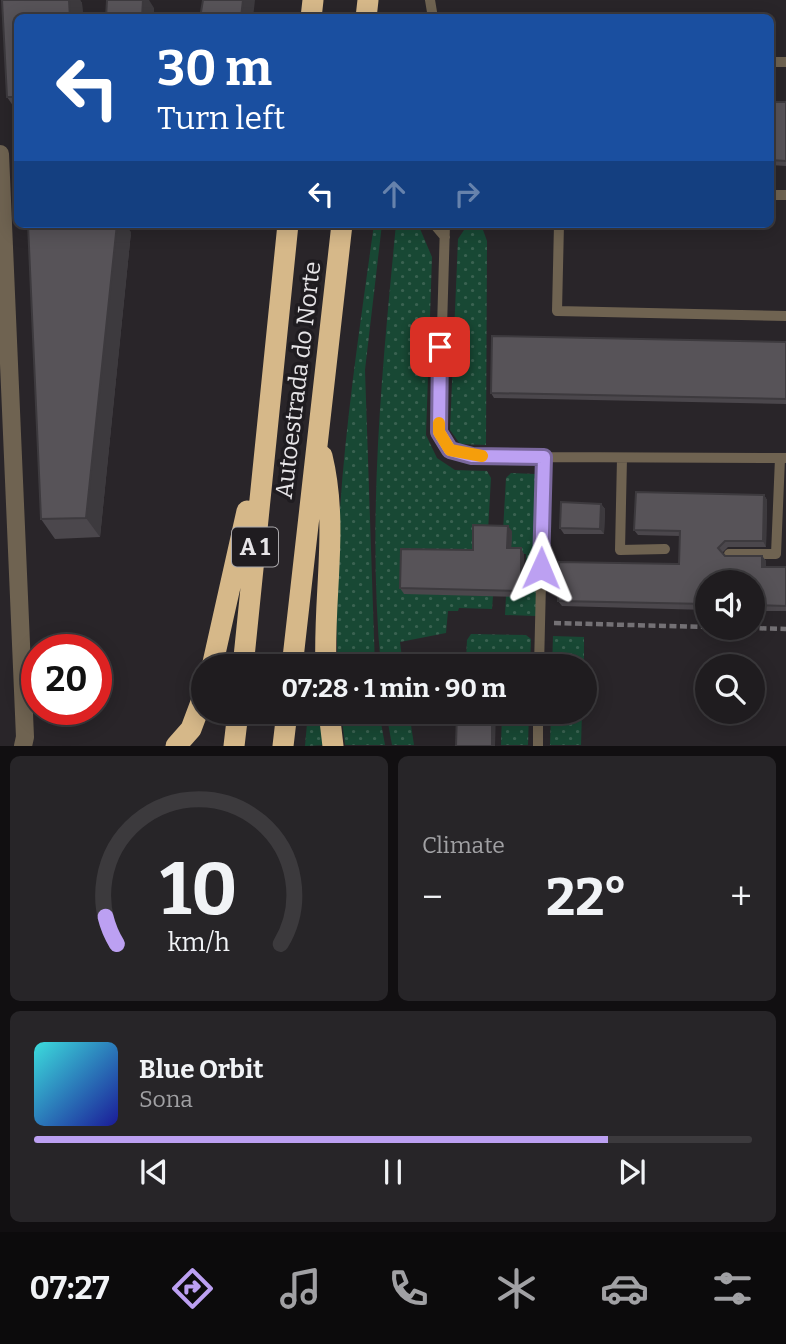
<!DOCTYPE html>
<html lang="en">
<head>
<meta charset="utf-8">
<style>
	body { margin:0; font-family:Bitter,serif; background:#272528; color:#f1f3f6; height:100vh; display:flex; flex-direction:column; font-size:26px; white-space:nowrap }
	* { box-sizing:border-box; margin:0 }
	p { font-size:23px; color:#a1a1a4 }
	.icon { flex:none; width:38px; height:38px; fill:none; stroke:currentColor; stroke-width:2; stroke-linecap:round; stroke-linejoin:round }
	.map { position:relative; height:746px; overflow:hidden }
	.sheet { display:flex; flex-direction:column; gap:10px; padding:10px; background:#110f11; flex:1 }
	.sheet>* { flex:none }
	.guide { position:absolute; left:14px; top:14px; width:760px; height:214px; border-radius:10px; box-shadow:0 4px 18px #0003,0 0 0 2px #3c3a3d; background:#1a4fa0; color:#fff; overflow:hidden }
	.fabs { position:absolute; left:695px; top:570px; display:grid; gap:14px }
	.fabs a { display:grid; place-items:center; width:70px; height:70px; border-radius:50%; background:#1f1c1f; box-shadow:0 4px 18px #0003,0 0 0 2px #3c3a3d; font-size:35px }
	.speed { position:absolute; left:21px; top:634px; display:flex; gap:14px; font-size:35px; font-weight:700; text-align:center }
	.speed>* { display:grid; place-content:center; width:91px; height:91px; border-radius:50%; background:#1f1c1f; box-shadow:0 4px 18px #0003,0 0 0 2px #3c3a3d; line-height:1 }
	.speed .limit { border:10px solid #d22; background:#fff; color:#111 }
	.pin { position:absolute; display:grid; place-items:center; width:60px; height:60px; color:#fff; margin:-30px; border-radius:14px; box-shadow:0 4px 10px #0006 }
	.me { position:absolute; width:77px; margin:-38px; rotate:1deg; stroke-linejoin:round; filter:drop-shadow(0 0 5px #0008) }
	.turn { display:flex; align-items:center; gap:24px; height:147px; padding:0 28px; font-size:32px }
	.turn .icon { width:91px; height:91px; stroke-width:2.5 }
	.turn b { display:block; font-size:49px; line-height:60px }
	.lanes { display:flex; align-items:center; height:66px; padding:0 28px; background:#0003; justify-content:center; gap:35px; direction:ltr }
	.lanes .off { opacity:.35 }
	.big { font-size:52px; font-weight:700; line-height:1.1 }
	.sheet .tile { flex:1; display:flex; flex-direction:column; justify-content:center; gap:10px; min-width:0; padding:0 24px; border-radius:10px; background:#272528 }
	.sheet .dial { align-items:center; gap:0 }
	.dial svg { height:182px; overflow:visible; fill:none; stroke:#3c3a3d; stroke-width:7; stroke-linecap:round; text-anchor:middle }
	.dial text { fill:#f1f3f6; stroke:none }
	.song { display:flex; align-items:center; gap:21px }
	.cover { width:84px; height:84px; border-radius:10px; background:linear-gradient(135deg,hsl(180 70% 55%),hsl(240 70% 35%)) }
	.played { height:7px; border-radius:4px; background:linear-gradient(90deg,#bca0f2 80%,#3c3a3d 80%) }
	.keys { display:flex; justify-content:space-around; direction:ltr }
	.heat { display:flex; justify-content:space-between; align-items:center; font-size:38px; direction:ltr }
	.sheet .tiles { flex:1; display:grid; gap:10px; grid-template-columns:1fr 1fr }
	.tile:last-child { grid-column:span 2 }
	.trip { position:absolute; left:191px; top:654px; width:406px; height:70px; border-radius:35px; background:#1f1c1f; box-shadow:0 4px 18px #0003,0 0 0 2px #3c3a3d; font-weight:700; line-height:70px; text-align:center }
	.tabs { display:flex; height:112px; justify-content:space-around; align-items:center; background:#0c0b0c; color:#a1a1a4 }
	.tabs .icon { width:49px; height:49px }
	.tabs .active { color:#bca0f2 }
	.tabs b { font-size:32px; color:#f1f3f6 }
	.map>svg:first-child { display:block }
	.grass { fill:url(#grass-dots) }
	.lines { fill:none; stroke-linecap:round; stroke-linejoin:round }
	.path { stroke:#747175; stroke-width:4.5; stroke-dasharray:7 3.5; stroke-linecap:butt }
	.lane { stroke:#6f6351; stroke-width:10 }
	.street { stroke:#6f6351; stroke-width:18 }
	.highway { stroke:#d6b889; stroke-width:21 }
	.wall { fill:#4b474c }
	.shaded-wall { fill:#3d3a3e }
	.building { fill:#575358; stroke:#3d3a3e; stroke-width:2 }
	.route-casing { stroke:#7a689d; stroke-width:18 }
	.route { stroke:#bca0f2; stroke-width:12 }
	.slow { stroke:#f59e0b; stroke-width:12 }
	.labels { text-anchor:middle; stroke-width:7; stroke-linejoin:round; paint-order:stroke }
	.shield { fill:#1f1c20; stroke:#aba9ac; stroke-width:2 }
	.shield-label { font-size:23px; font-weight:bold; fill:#e7e5e8 }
	.street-label { font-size:24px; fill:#e7e5e8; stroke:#1f1c20 }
</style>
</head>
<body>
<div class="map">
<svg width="786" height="746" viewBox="0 0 786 746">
	<defs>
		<pattern id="grass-dots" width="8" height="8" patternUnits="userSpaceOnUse" patternTransform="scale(1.75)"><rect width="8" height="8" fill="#184834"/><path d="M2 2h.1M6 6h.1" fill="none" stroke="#3a6251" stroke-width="1.8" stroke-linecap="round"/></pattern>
	</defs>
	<rect width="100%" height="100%" fill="#292529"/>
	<path class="grass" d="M374,224H382L365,370L375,667H338C330,520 354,370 374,224Z
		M396,224H418L432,257L426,435L437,458L455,470L487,471L491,478L488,531L476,555L404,593L493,596L492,609L459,608L458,611H448L446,633L400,642L403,667H381C367,519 382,371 396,224Z
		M473,226L483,230L487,241L486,445L460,444L450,430L458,239L464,230Z
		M511,473L535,474L539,480L536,616L505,615L506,596H525L526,554H511L503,531L506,478Z
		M471,634L526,635L531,639L530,667H481V660H466L467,640Z
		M553,636L584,637V667H552Z
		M308,712H322L326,745L305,746Z
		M341,712H379L385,745H345Z
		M386,712H409L414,745H392Z
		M502,712H529L528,745H501Z
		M551,712H582L581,745H550Z"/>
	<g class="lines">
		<path class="path" d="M554,623L707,627
			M749,628L786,629"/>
		<path class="lane" d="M430,0L433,18
			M770,62H786
			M770,195H786
			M434,224L445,237
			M445,224L439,432L450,450L472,456L544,457L539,667
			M559,224L557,311L786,316
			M544,457L786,458
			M622,458L620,550L665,549
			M729,554H776L780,458
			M538,746V712"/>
		<path class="street" d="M0,154L25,737L23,746"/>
		<path class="highway" d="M311,18L313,0
			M366,18L368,0
			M322,456C339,526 323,596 326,667
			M212,667L247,511
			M243,667L288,224
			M292,667L342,224
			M329,712L333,746
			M176,746L191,729L203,697
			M234,746L238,712
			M283,746L287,712"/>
	</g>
	<path class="wall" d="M2,0H80L82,3L83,18H18V113L7,97Z
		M770,102H786V166L770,165Z
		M131,232L100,537L55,539L41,519Z
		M786,342V404L494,398L491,393Z
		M764,495L767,500L766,547H728L722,553L725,556H762L766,561V567H786V611H752V583H707V610L562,606L558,601L679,564L680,536L638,535L634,530Z
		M601,504L605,509L604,534H564L560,528Z
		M512,531L511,548L524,554L525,597L404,594L400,588L473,550Z"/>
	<path class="shaded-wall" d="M69,0H80L82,3L83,18H70Z
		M143,0H149L154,8V18H142Z
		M243,0H255L253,18H241Z
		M117,224H125L131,232L100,537L86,518Z
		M764,495L767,500L766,547L763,541Z
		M601,504L605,509L604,534L600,529Z
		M508,526L512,531L511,554L507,548Z
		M521,548L524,554L525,597L521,591Z
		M762,556L766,561V572L762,567Z
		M492,712H496L495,746H492Z"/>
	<path class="building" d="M2,0H69L70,18H18V97H7Z
		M107,0H143L142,18H106Z
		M203,0H243L241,18H200Z
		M770,102H786V161L770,160Z
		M28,224H117L86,518L41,519Z
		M492,336L786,342V399L491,393Z
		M636,492L764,495L763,541H725L718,548L725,556H762V567H786V606L752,605V583H707V604L558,601L559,562L679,564L680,531L634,530Z
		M561,502L601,504L600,529L560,528Z
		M473,525L508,526L507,548H521V591L400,588L401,549L473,550Z
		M457,712H492V746H456Z"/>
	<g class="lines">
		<defs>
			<path id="route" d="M440,347L439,432L450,450L472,456L544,457L541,568"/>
		</defs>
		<use href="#route" class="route-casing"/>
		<use href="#route" class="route"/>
		<path class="slow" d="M439,423V432L450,450L482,456"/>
	</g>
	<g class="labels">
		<rect class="shield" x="232" y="527.5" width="46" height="39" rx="5"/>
		<g class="shield-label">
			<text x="255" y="555">A 1</text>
		</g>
		<g class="street-label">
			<text transform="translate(298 380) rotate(-83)" y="8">Autoestrada do Norte</text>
		</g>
	</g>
</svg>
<div class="fabs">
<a><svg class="icon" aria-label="sound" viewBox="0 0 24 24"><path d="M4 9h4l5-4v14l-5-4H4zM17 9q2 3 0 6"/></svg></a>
<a><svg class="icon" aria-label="search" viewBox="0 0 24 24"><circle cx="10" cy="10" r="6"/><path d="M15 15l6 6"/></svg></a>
</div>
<div class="speed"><div class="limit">20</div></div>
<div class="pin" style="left:440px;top:347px;background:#d93025"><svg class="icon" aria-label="arrive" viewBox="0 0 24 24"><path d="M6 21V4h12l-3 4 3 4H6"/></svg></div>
<svg class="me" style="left:541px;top:568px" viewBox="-20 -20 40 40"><path d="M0-17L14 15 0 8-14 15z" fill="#bca0f2" stroke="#fff" stroke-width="4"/></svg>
<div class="trip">07:28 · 1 min · 90 m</div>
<div class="guide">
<div class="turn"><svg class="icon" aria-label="left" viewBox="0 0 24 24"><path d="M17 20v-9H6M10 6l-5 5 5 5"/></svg><div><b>30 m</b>Turn left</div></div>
<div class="lanes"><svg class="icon" aria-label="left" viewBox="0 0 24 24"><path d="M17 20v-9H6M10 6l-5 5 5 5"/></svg><svg class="icon off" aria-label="ahead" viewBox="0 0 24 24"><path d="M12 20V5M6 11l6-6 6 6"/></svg><svg class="icon off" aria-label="right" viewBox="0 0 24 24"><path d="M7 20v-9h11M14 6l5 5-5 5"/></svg></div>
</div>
</div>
<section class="sheet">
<div class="tiles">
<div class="tile dial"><svg viewBox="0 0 100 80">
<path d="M14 69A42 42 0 1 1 86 69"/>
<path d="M14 69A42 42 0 0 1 9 57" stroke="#bca0f2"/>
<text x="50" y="56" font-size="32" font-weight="700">10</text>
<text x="50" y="72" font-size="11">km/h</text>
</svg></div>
<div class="tile"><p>Climate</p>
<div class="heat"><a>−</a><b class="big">22°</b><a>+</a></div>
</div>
<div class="tile">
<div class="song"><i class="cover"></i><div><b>Blue Orbit</b><p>Sona</p></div></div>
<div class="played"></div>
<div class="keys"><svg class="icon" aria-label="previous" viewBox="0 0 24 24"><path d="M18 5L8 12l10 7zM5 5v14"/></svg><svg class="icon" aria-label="pause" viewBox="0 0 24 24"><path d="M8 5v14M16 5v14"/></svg><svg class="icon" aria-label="next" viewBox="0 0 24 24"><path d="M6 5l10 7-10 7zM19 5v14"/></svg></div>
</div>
</div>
</section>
<nav class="tabs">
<b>07:27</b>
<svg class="icon active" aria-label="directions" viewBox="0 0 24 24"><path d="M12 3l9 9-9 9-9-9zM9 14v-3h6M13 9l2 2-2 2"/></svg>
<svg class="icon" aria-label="music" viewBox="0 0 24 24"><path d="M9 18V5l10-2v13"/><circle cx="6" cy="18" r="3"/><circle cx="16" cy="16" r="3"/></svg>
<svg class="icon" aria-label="phone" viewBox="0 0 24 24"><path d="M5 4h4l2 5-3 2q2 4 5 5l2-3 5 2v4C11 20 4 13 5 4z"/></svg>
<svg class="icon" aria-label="climate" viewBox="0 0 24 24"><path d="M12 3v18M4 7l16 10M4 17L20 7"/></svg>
<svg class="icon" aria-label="car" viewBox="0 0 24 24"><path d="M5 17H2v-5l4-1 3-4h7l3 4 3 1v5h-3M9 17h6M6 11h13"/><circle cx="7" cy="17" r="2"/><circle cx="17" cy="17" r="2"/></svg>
<svg class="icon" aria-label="filters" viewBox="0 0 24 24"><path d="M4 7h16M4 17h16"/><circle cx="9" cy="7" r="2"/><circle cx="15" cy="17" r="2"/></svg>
</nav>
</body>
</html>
